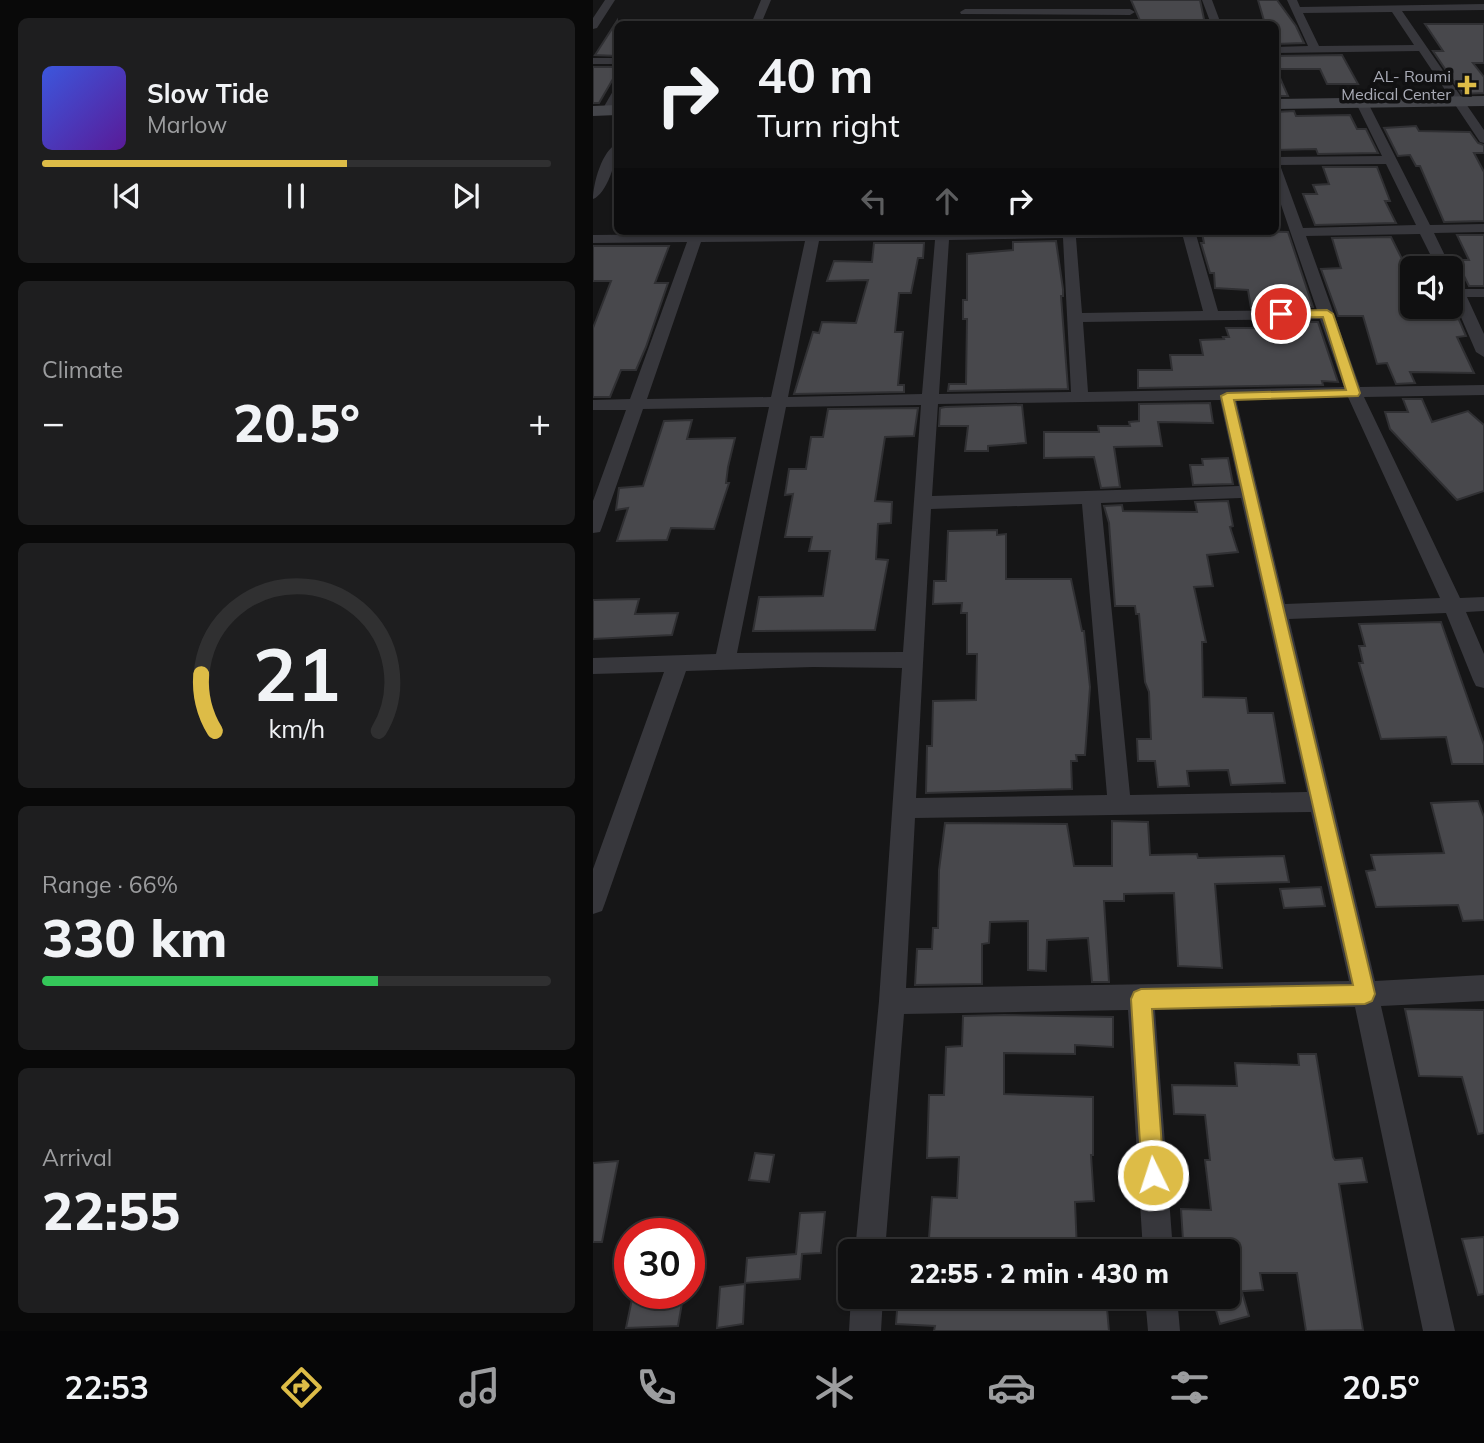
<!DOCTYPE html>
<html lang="en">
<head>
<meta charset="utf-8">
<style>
	body { margin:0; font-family:Mulish,sans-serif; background:#1e1e1f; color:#f1f3f6; height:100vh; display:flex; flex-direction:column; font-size:26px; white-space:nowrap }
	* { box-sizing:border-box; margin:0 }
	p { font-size:23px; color:#9c9d9f }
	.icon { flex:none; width:38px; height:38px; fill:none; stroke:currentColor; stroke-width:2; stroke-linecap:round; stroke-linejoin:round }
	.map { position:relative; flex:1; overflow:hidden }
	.sheet { display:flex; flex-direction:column; gap:18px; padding:18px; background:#090909; width:593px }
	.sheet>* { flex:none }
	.top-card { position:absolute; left:21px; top:21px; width:665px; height:214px; border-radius:10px; box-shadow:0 2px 5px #0004,0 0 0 2px #303031; background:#101011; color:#f1f3f6; overflow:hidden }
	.buttons { position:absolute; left:807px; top:256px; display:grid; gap:14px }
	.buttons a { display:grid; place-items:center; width:63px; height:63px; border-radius:10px; background:#101011; box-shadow:0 2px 5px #0004,0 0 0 2px #303031; font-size:35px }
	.speed { position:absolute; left:21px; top:1218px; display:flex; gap:14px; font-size:35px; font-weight:700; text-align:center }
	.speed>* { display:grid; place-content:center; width:91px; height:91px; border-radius:50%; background:#101011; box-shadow:0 2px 5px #0004,0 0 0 2px #303031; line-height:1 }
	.speed .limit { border:10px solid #d22; background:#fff; color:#111 }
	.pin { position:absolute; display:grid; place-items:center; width:60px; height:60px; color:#fff; margin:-30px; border:4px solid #fff; border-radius:50%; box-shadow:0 2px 7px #0007 }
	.me { position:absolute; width:77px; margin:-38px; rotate:356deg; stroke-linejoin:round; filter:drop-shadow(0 0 5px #0008) }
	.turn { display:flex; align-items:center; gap:24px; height:147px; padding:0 28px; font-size:32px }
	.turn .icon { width:91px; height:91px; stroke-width:2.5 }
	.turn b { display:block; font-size:49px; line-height:60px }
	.lanes { display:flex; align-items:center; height:66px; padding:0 28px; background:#0003; justify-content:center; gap:35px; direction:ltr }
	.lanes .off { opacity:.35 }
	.big { font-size:52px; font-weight:800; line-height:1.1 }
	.sheet .card { flex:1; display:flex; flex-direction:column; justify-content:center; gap:10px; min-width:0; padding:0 24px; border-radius:10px; background:#1e1e1f }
	.sheet .dial { align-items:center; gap:0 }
	.dial svg { height:182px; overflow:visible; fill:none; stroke:#303031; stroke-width:7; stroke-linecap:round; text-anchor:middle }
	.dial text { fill:#f1f3f6; stroke:none }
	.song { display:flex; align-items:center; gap:21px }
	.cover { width:84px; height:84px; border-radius:10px; background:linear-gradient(135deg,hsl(230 70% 55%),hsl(270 70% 35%)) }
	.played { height:7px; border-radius:4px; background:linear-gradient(90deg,#ddbc47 60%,#303031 60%) }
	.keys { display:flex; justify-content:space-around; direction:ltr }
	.heat { display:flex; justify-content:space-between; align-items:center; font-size:38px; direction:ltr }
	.charge { height:10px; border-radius:5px; background:linear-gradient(90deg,#34c759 66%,#303031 0) }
	.trip { position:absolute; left:245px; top:1239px; width:402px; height:70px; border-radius:10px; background:#101011; box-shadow:0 2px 5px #0004,0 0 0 2px #303031; font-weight:800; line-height:70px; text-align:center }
	.tabs { display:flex; height:112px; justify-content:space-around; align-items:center; background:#060607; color:#9c9d9f }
	.tabs .icon { width:49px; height:49px }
	.tabs .active { color:#ddbc47 }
	.tabs b { font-size:32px; color:#f1f3f6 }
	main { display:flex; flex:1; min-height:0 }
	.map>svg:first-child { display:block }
	.building { fill:#48484c; stroke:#303033; stroke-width:2 }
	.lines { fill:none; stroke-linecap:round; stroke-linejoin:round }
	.street { fill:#37373c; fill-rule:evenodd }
	.secondary { fill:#45464b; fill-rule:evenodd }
	.route { fill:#ddbc47; stroke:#907a2e; stroke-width:2 }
	.poi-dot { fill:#ddbc47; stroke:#111112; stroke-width:2.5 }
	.labels { text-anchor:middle; stroke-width:7; stroke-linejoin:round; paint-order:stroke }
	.far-poi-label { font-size:16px; fill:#a9abb6; stroke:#111112; text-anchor:end }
</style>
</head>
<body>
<main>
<section class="sheet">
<div class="card">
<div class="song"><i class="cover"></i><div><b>Slow Tide</b><p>Marlow</p></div></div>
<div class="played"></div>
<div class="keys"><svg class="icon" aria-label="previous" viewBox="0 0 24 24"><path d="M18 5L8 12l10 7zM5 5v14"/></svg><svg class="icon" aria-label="pause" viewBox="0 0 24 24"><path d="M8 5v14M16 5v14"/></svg><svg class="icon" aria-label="next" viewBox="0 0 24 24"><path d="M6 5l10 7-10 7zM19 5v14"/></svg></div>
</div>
<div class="card"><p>Climate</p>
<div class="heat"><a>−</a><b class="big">20.5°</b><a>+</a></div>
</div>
<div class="card dial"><svg viewBox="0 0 100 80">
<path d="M14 69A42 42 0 1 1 86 69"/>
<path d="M14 69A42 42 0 0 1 8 44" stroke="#ddbc47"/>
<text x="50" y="56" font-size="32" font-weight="700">21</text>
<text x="50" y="72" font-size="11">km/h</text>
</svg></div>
<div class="card"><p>Range · 66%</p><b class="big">330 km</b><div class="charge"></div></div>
<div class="card"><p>Arrival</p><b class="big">22:55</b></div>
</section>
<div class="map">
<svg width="891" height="1331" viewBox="0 0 891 1331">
	<rect width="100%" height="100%" fill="#161617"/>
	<path class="building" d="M538,0H607L612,24H582V22L548,23Z
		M665,0H684L703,26L711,43L682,44V24H672Z
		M24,21V56L2,55Z
		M832,24H891V63H880L891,77V93L869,94L840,51H850Z
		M749,55L765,84H734L727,69H683L695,96H682V56Z
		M24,67V72L6,103H0V67Z
		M701,111L703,116L757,115L764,129H773L785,153L725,154L723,149L682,150V112Z
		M823,126L826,131L877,132L885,143L891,145V153H881L891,172V221L851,222L827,166H823L817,155L805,156L791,128Z
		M730,167H784L797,201H792L803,223L722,225L710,194H724L720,185L736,184Z
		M653,231L695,232L720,307L658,308L655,290L622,288L621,273H617L608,243H611L609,233Z
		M864,235H891V286H876L863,260H876Z
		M798,237L811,263H819V306H860L873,336L864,337L881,373L817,372L822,383L803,384L794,363L784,364L770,316H745L728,269L748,268L739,238Z
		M463,241L470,289V296H468L475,389L355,391L356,384H373L374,319H370V300H374V254L420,250V242Z
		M281,243H331L330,258H325L318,293H306L302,332H310L305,385H311V392L201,394L220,332L226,333L229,322L263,323L275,280L234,281L241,261L279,262Z
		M0,246H76L62,283H75L53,347L43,370H28L17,397H0V328L18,281H0Z
		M660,322H725L745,382L729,381L730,385L545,388V370H579L577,355H610L607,340L631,339L630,337H636L633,328H661Z
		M810,399H829L839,422L875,411L891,425V491L864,500L797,429L792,412H815Z
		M617,403L620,423L565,422L569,446L521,447L527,487L508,488L501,457L451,458V432H506L505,426H537L536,422L546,421V404Z
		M429,405L433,443L395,446V451H372L375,426H346L347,408L352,407Z
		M325,408L321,436L292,437L282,501L299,502L298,523L285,524L283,559L295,560L282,630L160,631L166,597L230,596L237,551H216L219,537H192L200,494L192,495L196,469H213L218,437H230L235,409Z
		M99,420L94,439L142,438L135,467L133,483H136L121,529L78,528L74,540L24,541L35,508L23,510L26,488L50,486L71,421Z
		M635,458L640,484L600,485L597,465H610L609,459Z
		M635,501L640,526L637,527L645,552L614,555L620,586L601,587L613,642H609L610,697L653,698L655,713H680L692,783L638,785L635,770L594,771L596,786L565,787L562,761H545L544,739H558L556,692L552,682L546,614H543L542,606H522L516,523L511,506L529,505L530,511L604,512L602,502Z
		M404,530V535L413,534V579H478L489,631H491L497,687L492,755H483L484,761H478L479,789L333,793L334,746H339L340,701L383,700L384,654H374V613H368L369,603L340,604L341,581H353L355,531Z
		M46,599L42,614L85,613L79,635L0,639V600Z
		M848,622L891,745V764H859L853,737L788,739L766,663H770L766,646H772L766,624Z
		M885,801L891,817V920L870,921L865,905L783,907L773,871L782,870L778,855L851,853L838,803Z
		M519,821L555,822L557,855L604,854L605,858L691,856L696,882L622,884L629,968L585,966L581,893L531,894V901H511L516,982H499L495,938L454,940L453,971L435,970V921L397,922L396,943L389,944V984L322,985L324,949H339L340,928H345L346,870L352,823L474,824L481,866H519Z
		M728,887L732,906L691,908L687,889Z
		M812,1009L891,1010V1133L885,1134L869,1077L826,1076Z
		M411,1015L520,1017V1047L482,1045V1054L411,1053V1094L500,1097V1155H498L501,1201L482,1202L484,1251H364V1239L336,1238L339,1197L364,1198L366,1157L334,1158L336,1095H351L353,1047L369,1046L370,1016Z
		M705,1054H723L740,1157L742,1160L769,1158L774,1182L746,1184L770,1330L713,1331L704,1273H667L670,1290L635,1292V1251H621L619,1240H590L588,1209L618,1210L612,1160H617L612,1115L581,1114L579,1085L644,1086L642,1063L706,1065Z
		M162,1153L181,1155L176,1182L156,1180Z
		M25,1161L9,1242H0V1163Z
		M232,1212L228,1253L209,1254L207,1279L152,1283L154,1258L203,1254L207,1213Z
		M891,1237V1294L885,1295L869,1239Z
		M152,1284L150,1324L124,1328L127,1287Z
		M649,1292L656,1316L627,1324L620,1300Z
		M90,1297L85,1326L33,1328L39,1299Z
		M305,1297H513L516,1331H341L342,1326L303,1324Z"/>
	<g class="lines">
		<path class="street" d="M12,0H22L4,28L0,29V18Z
			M168,0H178L168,24H158Z
			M609,0H619L628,24H618Z
			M694,0H704L707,7L891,4V10L809,11L891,130V143L887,142L826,51L682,53V47L715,46ZM799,12L821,45L726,46L710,13Z
			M372,9H537L542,12L537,15L368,14L367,12Z
			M0,58H24V64H0Z
			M24,90V103L21,110L11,113L9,110L20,91Z
			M769,99L775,103L837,225L891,224V232L841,233L858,268V269L844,268L827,234L713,236L767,387L891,385V395L771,397L867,598L891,597V611L873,612L891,654V688L883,686L880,680L853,613L696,619L782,981L891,975V1001L788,1006L862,1331H830L762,1007L562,1010L580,1251H550L535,1010L311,1014L292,1251H262L286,1001L309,668L220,667L93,671L12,903L9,911L0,914V869L71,672L0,674V658L123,654L176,407L50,409L9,527L7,532L0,533V501L33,410H0V400L37,399L94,242L0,243V235L97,234L98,231H112L111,234L214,231H602L625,311L724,310L682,187V157L789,156L763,103ZM793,164L823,225L710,228L687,165ZM590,237L610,311L489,313L483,238ZM470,238L478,392L346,394L356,240ZM342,240L329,394L195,397L226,241ZM212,241L178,397L54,399L108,242ZM727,319L751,387L495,392L490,322ZM755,397L847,598L692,604L643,399ZM627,400L646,486L339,496L345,404ZM328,405L310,652L144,653L193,407ZM648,498L714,792L537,795L508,503ZM489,504L514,795L323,798L338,509ZM718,812L756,981L313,988L322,818Z
			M24,144C25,158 14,194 0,199C0,184 9,150 24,144Z
			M858,275L863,276L870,289H891V297H874L891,334V357L883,352L858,294Z
			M258,1297H290L288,1331H256Z
			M552,1297H584L587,1331H555Z"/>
		<path class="secondary" d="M891,96V106L682,109V99Z
			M24,105V115L0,116V106Z"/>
	</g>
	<path class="route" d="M734,310L740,314L767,393L765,396L641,400L782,994L779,1001L772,1004L559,1009L571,1175L568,1183L560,1187L552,1183L549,1175L538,999L541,992L548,989L760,985L628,396L634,393L753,390L730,317L688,318L683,314L688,311Z"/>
	<path class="poi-dot" d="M870.5 74.5h7v7h7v7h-7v7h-7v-7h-7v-7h7z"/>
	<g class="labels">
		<g class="far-poi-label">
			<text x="858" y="82">AL- Roumi<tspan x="858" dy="18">Medical Center</tspan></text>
		</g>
	</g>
</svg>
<div class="buttons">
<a><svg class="icon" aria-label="sound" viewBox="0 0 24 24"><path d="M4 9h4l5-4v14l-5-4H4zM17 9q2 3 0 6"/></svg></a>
</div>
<div class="speed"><div class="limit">30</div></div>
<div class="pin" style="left:688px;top:314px;background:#d93025"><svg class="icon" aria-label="arrive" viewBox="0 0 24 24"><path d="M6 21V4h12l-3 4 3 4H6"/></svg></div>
<svg class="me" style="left:560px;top:1175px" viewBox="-20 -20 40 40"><circle r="17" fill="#ddbc47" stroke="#fff" stroke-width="3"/><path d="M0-11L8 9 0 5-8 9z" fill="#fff"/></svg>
<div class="trip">22:55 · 2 min · 430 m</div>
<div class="top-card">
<div class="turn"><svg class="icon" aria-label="right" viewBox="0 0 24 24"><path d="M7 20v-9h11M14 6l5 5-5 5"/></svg><div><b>40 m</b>Turn right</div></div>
<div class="lanes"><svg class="icon off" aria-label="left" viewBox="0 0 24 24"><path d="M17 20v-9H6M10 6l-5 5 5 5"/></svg><svg class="icon off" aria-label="ahead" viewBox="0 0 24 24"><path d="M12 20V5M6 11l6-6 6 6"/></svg><svg class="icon" aria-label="right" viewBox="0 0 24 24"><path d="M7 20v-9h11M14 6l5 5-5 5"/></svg></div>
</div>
</div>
</main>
<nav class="tabs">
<b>22:53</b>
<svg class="icon active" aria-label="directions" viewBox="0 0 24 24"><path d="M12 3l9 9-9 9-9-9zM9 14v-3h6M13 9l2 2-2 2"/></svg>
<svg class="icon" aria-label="music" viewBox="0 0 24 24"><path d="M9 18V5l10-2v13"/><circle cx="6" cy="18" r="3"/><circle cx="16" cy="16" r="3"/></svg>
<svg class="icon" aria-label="phone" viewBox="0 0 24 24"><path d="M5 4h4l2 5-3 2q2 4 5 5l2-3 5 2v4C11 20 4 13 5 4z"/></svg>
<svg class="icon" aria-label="climate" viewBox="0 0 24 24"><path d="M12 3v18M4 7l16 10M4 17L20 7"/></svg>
<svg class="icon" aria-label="car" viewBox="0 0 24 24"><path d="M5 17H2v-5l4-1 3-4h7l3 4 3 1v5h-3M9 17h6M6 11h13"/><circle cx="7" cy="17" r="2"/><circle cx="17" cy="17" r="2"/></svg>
<svg class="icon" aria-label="filters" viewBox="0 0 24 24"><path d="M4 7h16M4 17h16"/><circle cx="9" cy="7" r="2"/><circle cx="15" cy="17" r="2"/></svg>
<b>20.5°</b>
</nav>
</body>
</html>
